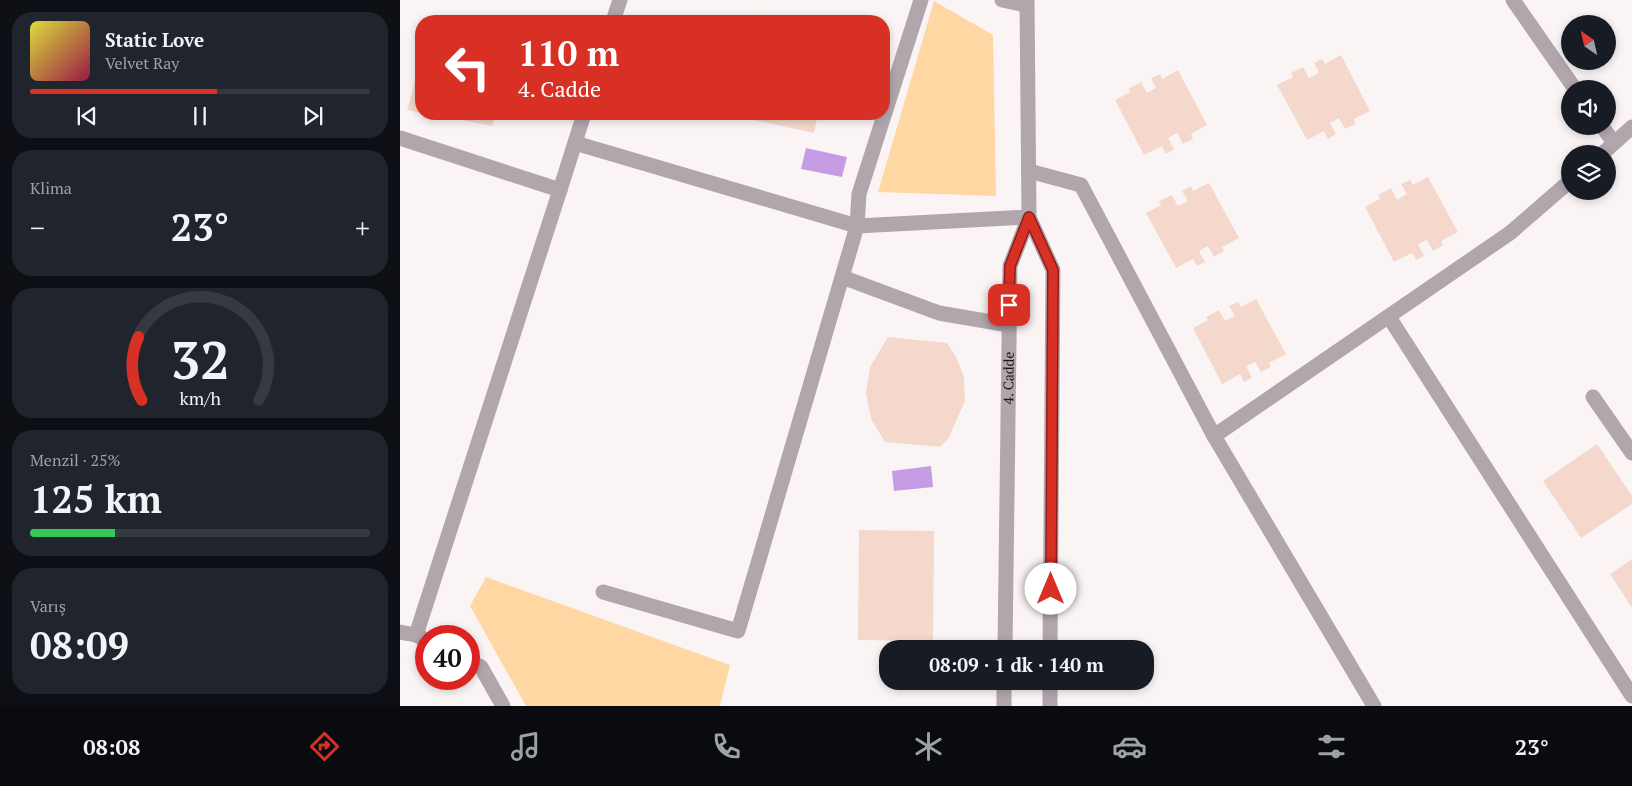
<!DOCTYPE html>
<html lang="tr">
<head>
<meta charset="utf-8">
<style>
	body { margin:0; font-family:"PT Serif",serif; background:#20242c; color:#f1f3f6; height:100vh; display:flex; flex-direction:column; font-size:19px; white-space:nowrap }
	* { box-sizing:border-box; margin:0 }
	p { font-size:16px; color:#9ea1a6 }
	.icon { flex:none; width:28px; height:28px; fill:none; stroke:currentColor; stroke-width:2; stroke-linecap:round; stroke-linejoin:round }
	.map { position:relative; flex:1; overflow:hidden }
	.side { display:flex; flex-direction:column; gap:12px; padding:12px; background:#0d0f14; width:400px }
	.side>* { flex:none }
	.banner { position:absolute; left:15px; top:15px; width:475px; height:105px; border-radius:20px; box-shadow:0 2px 8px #0003; background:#d93025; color:#fff; overflow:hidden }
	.needle { width:32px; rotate:326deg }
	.controls { position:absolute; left:1161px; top:15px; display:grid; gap:10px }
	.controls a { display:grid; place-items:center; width:55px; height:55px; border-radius:50%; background:#171b24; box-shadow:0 2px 8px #0003; font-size:25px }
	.speed { position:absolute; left:15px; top:625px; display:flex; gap:10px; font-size:25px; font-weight:700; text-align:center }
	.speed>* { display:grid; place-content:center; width:65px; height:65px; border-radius:50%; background:#171b24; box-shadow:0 2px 8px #0003; line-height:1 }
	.speed .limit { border:8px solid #d22; background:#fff; color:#111 }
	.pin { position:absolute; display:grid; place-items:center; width:42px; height:42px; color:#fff; margin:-21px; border-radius:10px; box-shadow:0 2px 8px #0006 }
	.me { position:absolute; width:55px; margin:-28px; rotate:0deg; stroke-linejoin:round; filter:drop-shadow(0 0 4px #0008) }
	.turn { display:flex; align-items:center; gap:18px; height:105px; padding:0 20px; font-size:22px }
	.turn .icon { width:65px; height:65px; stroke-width:2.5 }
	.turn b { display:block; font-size:35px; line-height:42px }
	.big { font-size:38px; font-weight:600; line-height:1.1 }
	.side .tile { flex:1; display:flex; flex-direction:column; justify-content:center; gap:8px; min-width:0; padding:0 18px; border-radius:20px; background:#20242c }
	.side .dial { align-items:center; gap:0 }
	.dial svg { height:130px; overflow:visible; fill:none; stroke:#363941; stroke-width:7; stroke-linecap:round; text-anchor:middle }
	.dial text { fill:#f1f3f6; stroke:none }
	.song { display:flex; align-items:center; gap:15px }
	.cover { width:60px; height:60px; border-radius:8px; background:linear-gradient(135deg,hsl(60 70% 55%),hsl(340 70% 35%)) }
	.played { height:5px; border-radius:2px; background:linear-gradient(90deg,#d93025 55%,#363941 55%) }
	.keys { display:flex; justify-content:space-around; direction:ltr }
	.heat { display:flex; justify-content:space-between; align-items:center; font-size:28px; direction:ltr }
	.charge { height:8px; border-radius:4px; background:linear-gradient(90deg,#34c759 25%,#363941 0) }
	.trip { position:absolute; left:479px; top:640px; width:275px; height:50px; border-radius:20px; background:#171b24; box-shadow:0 2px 8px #0003; font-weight:600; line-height:50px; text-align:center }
	.tab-bar { display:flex; height:80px; justify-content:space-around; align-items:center; background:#090b0e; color:#9ea1a6 }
	.tab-bar .icon { width:35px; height:35px }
	.tab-bar .active { color:#d93025 }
	.tab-bar b { font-size:22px; color:#f1f3f6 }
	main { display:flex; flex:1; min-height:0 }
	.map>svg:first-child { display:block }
	.green { fill:#ffd7a2 }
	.water { fill:#c59ce3 }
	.building { fill:#f5d8cc }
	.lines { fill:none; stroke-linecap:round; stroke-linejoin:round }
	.minor { stroke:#b2a6ad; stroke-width:15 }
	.route-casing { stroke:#8d1f18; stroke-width:12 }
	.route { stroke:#d93025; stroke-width:9 }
	.labels { text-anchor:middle; stroke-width:4; stroke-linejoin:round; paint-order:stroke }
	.street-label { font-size:14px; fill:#221718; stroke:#fff }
</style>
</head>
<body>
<main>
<section class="side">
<div class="tile">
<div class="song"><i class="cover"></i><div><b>Static Love</b><p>Velvet Ray</p></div></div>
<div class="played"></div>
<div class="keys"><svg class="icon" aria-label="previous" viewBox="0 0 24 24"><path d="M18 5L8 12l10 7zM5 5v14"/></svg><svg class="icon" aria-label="pause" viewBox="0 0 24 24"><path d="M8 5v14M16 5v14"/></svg><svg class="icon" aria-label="next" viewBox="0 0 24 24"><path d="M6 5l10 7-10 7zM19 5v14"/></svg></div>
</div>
<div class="tile"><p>Klima</p>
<div class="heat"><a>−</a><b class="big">23°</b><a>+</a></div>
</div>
<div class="tile dial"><svg viewBox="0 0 100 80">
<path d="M14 69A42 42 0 1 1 86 69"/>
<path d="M14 69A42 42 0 0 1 12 30" stroke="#d93025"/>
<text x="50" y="56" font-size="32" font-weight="700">32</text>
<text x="50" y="72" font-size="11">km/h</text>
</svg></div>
<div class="tile"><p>Menzil · 25%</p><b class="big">125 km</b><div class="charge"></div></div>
<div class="tile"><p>Varış</p><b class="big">08:09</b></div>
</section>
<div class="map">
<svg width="1232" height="706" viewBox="0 0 1232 706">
	<rect width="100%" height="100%" fill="#fbf4f5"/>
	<path class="green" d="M534,1L593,35L596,196L478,192Z
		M86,577L330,665L320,706H126L70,606Z"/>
	<path class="water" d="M406,148L447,157L442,177L401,169Z
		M531,466L533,487L494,491L492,471Z"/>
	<path class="building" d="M364,14L396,20V21H362Z
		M941,55L970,111L954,119L956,124L945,129L939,118L930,123L936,134L928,139L924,131L907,140L877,85L893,77L891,73L903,67L909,78L919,73L914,63L922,59L925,64Z
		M20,65H21V113L7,110Z
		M778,70L807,125L791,134L793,139L783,144L777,133L768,138L774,149L766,154L762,146L744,155L715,100L730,92L728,89L741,82L747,93L756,88L751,78L760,74L762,79Z
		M32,114H96L92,126Z
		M343,114H418L414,133L342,117Z
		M1028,177L1058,232L1041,241L1043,245L1033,251L1027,240L1018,244L1024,256L1016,260L1012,253L994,262L965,207L980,199L978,195L991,188L997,200L1007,194L1001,184L1010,180L1013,185Z
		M809,183L839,238L822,247L824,251L814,257L808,246L799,251L805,262L797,266L793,259L776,268L746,213L761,205L759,201L772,195L778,206L788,201L782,191L791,186L793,191Z
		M856,299L886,354L869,363L871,367L861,372L855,362L846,366L852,378L844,382L840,374L822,384L793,328L808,320L806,317L819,310L825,321L835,316L829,306L838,302L841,307Z
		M488,337L547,343L556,357L564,377L565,401L548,439L540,447L485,442L471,419L466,393L470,367Z
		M1197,444L1232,496V504L1181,538L1143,481Z
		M459,530L534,531L533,641L458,640Z
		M1232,559V608L1210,574Z"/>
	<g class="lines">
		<g class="minor">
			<path d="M602,0L626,5"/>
			<path d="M1113,0L1175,89"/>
			<path d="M213,21L220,0"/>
			<path d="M1202,126L1214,143"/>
			<path d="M0,138L160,190L16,635"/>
			<path d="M175,143L457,226L629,217"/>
			<path d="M1202,154L1232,127"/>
			<path d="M629,171L681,185L814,436L974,706"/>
			<path d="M160,190L184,114"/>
			<path d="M629,217L653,270L650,649"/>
			<path d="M442,277L539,313L609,325"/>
			<path d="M989,317L1232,696"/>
			<path d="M1193,397L1232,453"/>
			<path d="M814,436L1110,233L1170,181"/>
			<path d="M203,592L338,631L457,226L459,194L521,0"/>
			<path d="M0,632L16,635L26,640"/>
			<path id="s1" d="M605,649L610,266L629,217L627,0"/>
			<path d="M69,661L81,667L103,706"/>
			<path d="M604,706V681"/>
			<path d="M650,706V681"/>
		</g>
	</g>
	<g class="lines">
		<defs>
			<path id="route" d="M609,305L610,266L629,217L653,270L651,589"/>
		</defs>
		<use href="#route" class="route-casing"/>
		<use href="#route" class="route"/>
	</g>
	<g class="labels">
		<g class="street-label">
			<text dy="5" stroke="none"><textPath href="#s1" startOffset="271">4. Cadde</textPath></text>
		</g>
	</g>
</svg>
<div class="controls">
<a><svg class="needle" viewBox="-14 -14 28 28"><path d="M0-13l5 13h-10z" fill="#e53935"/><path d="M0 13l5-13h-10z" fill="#9ea1a6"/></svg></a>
<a><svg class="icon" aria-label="sound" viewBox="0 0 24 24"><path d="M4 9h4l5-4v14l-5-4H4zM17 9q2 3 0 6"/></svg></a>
<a><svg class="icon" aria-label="layers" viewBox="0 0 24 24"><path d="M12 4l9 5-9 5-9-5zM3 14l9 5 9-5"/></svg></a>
</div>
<div class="speed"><div class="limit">40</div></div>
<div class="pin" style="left:609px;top:305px;background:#d93025"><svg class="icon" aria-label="arrive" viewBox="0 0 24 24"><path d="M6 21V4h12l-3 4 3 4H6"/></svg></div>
<svg class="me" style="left:651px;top:589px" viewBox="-20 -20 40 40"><circle r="19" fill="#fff"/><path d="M0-13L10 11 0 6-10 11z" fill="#d93025"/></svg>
<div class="trip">08:09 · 1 dk · 140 m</div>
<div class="banner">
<div class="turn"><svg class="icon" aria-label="left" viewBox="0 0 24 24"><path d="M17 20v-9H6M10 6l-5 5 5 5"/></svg><div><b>110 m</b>4. Cadde</div></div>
</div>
</div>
</main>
<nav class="tab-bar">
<b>08:08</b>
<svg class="icon active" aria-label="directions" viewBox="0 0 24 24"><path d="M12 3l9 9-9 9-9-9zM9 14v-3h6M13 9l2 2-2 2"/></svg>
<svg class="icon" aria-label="music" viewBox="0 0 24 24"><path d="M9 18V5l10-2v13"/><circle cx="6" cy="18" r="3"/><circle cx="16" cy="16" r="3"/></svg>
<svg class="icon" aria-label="phone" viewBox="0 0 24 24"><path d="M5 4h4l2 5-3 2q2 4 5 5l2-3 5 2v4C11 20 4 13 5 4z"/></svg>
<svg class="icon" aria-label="climate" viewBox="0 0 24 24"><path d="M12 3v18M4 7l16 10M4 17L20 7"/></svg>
<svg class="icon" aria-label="car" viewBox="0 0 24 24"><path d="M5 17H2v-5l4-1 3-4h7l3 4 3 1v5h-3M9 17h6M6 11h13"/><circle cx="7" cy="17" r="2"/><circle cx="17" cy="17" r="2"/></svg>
<svg class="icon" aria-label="filters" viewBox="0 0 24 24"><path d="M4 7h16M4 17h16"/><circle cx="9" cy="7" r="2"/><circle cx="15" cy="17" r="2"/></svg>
<b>23°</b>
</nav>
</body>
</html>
